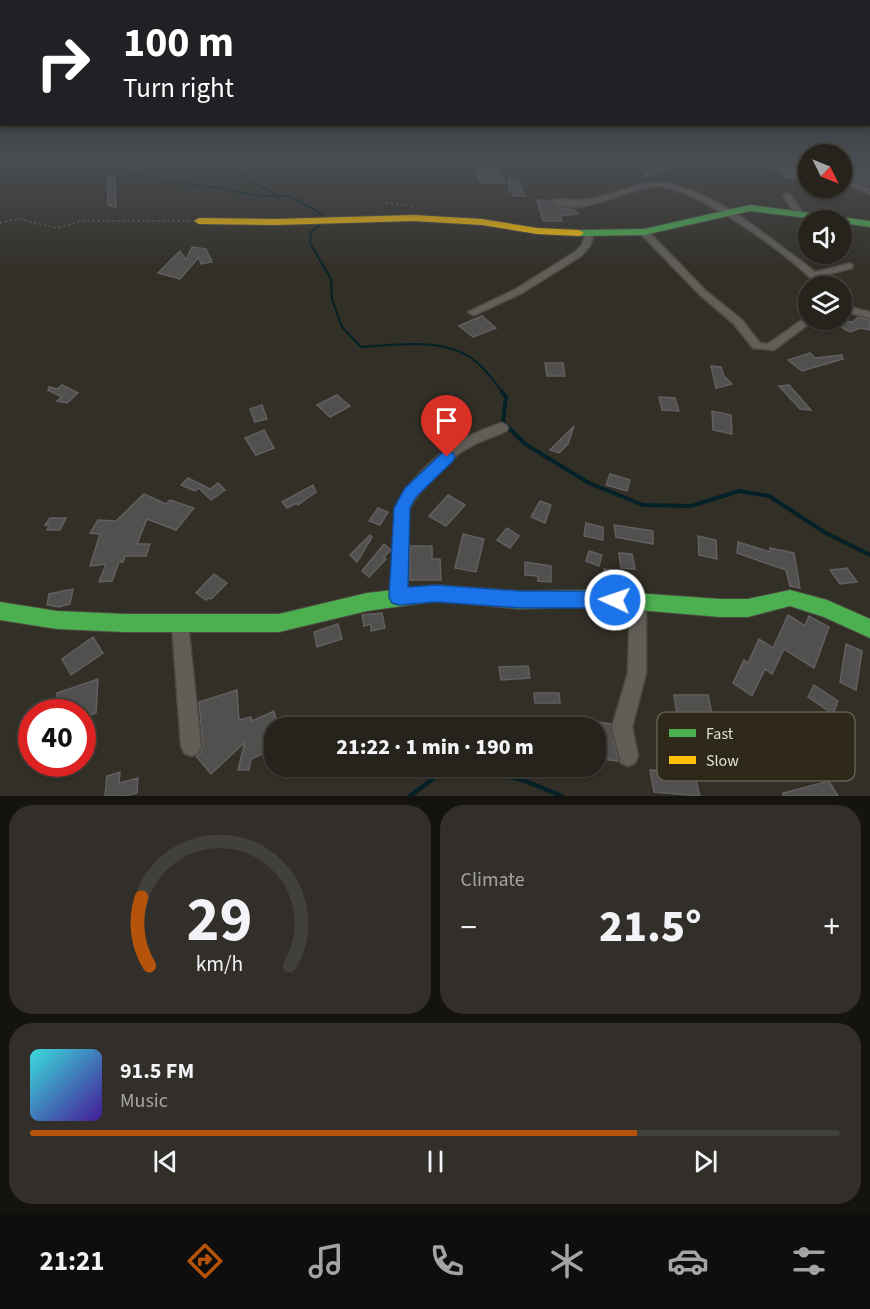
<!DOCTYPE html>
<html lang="en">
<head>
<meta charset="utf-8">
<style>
	body { margin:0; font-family:"Source Sans 3",sans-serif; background:#322f2a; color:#f1f3f6; height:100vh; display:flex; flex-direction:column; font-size:22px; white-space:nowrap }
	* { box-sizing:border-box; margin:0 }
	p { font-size:20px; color:#a4a4a4 }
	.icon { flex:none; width:33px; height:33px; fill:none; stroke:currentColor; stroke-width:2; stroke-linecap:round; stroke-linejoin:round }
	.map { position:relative; height:796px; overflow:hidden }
	.drawer { display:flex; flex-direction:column; gap:9px; padding:9px; background:#151310; flex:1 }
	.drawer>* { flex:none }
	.banner { position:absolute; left:0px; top:0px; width:870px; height:126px; box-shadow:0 2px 4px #0004,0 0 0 2px #42403b; background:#202124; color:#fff; overflow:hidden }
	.needle { width:39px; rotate:133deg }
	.fabs { position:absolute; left:798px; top:144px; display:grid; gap:12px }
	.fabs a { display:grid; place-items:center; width:54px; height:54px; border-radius:50%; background:#26231d; box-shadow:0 2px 4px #0004,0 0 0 2px #42403b; font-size:30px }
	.speed { position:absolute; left:18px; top:699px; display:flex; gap:12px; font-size:30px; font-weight:700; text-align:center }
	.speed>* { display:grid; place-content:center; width:78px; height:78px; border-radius:50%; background:#26231d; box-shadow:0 2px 4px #0004,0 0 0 2px #42403b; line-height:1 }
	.speed .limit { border:9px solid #d22; background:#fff; color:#111 }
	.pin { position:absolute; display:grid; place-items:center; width:51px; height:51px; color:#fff; margin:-62px -26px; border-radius:50% 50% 50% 0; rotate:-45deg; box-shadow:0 0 6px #0007 }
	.pin .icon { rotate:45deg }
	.me { position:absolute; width:66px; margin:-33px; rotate:273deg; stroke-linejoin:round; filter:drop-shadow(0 0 4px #0008) }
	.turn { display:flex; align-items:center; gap:21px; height:126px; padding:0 24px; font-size:27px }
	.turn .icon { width:78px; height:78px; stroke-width:2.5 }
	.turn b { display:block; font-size:42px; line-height:51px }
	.big { font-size:45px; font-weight:800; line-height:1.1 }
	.drawer .card { flex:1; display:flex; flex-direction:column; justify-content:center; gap:9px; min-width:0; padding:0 21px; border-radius:24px; background:#322f2a }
	.drawer .dial { align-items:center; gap:0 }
	.dial svg { height:156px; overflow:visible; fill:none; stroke:#42403b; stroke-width:7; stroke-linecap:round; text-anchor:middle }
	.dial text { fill:#f1f3f6; stroke:none }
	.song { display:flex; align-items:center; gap:18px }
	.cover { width:72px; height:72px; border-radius:9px; background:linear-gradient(135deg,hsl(180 70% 55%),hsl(260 70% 35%)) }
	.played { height:6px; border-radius:3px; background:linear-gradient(90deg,#b45309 75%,#42403b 75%) }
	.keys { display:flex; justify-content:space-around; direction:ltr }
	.heat { display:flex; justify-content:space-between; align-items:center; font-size:33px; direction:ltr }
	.drawer .tiles { flex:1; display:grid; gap:9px; grid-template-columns:1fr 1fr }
	.card:last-child { grid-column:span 2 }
	.trip { position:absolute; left:264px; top:717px; width:342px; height:60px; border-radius:24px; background:#26231d; box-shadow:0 2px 4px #0004,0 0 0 2px #42403b; font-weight:800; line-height:60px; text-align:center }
	.tab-bar { display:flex; height:96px; justify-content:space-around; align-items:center; background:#0f0e0c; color:#a4a4a4 }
	.tab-bar .icon { width:42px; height:42px }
	.tab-bar .current { color:#b45309 }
	.tab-bar b { font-size:27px; color:#f1f3f6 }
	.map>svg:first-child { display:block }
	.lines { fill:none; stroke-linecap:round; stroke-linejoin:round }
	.stream-far2 { stroke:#042127; stroke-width:2 }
	.stream-far1 { stroke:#042127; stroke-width:4 }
	.stream { stroke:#042127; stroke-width:4.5 }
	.building { fill:#51504f; stroke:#615f5f; stroke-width:1.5 }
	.lane-casing { stroke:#4e4a43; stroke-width:8 }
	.street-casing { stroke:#4e4a43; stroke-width:3 }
	.fast-casing { stroke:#4e4a43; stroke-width:2 }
	.slow-casing { stroke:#4e4a43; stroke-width:2 }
	.path { stroke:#676560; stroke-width:1.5; stroke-dasharray:2 3; stroke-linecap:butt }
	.lane { stroke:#615e58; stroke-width:5 }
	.street { fill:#615e58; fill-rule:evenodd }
	.fast { fill:#4caf50; fill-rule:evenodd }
	.slow { fill:#ffc107; fill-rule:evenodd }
	.route { fill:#1a73e8; stroke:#114b97; stroke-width:1.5 }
	.key { fill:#2d2818; stroke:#635e50; stroke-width:1.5 }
	.key-label { font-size:16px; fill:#e1ddd3 }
</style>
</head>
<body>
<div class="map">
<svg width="870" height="796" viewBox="0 0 870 796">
	<rect width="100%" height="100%" fill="#322f27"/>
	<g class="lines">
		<path class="stream-far2" d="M76,159L162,182L207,186L260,196H288L317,211L323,217L324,222L311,232L310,243L331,279L332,299L342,327L361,347C395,345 438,338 468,356C483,365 493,380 504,394
			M211,159L231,171L243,173L249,181L276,194"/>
		<path class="stream-far1" d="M502,392L506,397L503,422L525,444L589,483L643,505L691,506L739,491L769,496L824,532L870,555"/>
		<path class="stream" d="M458,766L523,780L562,796
			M410,796L450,766"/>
	</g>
	<path class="building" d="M770,159L789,164L786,166L808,167V179L785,177L781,169L775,170Z
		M657,161L666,170L647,176L634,162Z
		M497,167L505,183H481L475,169Z
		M860,171H870V184L867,185L843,175Z
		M108,178H115L116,207L108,205Z
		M508,178H517L525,196H514L509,189Z
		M537,200L549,201L562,208L573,209L578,214L560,216L562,221H543Z
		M192,247L206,249L212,262L201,264L199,257L180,279L158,273L180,251L186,260Z
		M482,316L496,328L473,337L459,326Z
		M858,317L870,320V330L860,328L850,332L829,320L853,322Z
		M810,353L815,358L842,355L843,359L802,371L788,360Z
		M545,363H563L565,376H547Z
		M711,366L721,367L724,376L732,384L716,388Z
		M62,385L78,393L67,403L57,401L62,397L48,390L49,387L57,389Z
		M789,385L811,410L800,409L779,386Z
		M337,395L350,406L330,417L317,405Z
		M659,397L675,398L679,411L662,410Z
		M262,405L267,419L255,422L250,409Z
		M712,411L731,415L732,434L713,430Z
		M574,426L568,444L559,453L550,450Z
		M264,430L274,448L256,455L245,438Z
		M610,474L630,480L627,491L606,485Z
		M188,478L210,489L218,483L225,490L211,500L199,488L195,491L181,485Z
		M313,485L316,492L298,505L297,503L287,508L282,502Z
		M144,494L166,504L170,500L194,508L176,530L147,519L137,544H150L146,556H125L123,562H119L112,581L99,582L106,564L90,566L100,534L90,533L98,520L116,521Z
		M448,495L465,505L446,526L429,516Z
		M540,501L551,505L545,523L531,517Z
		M378,508L388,512L380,525L369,521Z
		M50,518H66L60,530H47L49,526L45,525Z
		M586,523L603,527V540L584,536Z
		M614,525L653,531V544L616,537Z
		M507,528L519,536L510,548L497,540Z
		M463,534L484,539L476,572L455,568Z
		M370,535L372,537L357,562L350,555Z
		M698,536L716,540L717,559L699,555Z
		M738,542L770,552V548L794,553L800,588L790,586L786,570L737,553Z
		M384,544L391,550L384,557L386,559L369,577L362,571Z
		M410,546H432V559H440L441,580H410Z
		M589,551L602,555L599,566L586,561Z
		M619,553L632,554L635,569L621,568Z
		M525,562L551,566V582L538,581V576L525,575Z
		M847,568L857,582L840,584L830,570Z
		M604,569L623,572V585L604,582Z
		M214,574L227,583L211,599L209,598L206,600L196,593Z
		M73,589L70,604L59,607L47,605L49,594Z
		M382,613L385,628L371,631V624L364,626L362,615Z
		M788,615L805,626L809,616L829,627L814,668L784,649L772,674L765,669L752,696L733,683L744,660L748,663L759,639L773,648Z
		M338,624L342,639L317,647L314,632Z
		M93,637L103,653L71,675L62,659Z
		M846,644L862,651L856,690L840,682Z
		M528,666L530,678L501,680L499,667Z
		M98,679L96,713L82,718V712H56L57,693Z
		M814,685L838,701L833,714L808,697Z
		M237,690L239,720L251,717L252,721L274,711L278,728H274V749L251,759L249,770H238L245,742L211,774L196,756L200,754L203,746L199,702Z
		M534,693H559L560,703H535Z
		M674,695H708L717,738L680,735Z
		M596,722L611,724L618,761L596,758Z
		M650,770L694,773L700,796L654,792Z
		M120,772L119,783L138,778L137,793L125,796H105L107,776Z
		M829,781L838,796H783V793Z"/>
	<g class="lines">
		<defs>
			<path id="lane" d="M814,275L850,266"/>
			<path id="street" d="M802,159H808V162L803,160Z
				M842,164L870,165V169L842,168Z
				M842,177L870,189V194L842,182Z
				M655,182C705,187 747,220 786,250C801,261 816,271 828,286H818C795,258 689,182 653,186C623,190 580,219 551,201C557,197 575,201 584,200C609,197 631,185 655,182Z
				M784,194H790L803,213L802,215H796L783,196Z
				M641,230H647L706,291L742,320L760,343L768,344L805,318L808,317V320H814L774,350L753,348L734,324L700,295L641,234Z
				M590,231L594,234L590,246L581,256L522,293L477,314L473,315L468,312L516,289L575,252L582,245L587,232Z
				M842,305L870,312V318L842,311Z
				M502,423L506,425L508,428L506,431C494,437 479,441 468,448C446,460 421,488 409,509L407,597L405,602L399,604L393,602L391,597L395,508C416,467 458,436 502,423Z
				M638,593L644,596L646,601V673L632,727L638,756L635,763L628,766L621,763L612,727L628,673L630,601L632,596Z
				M180,616L186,618L188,624L201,746L198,753L191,756L184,753L181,746L172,624L174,618Z"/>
			<path id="fast" d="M750,205L870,221V227L842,223V220H823L750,211L644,235L579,236L574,233L579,230L644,229Z
				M437,585L521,591L592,590L720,599H748L790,590L827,600L870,619V638L824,617L790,606L748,617H720L592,606L521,609L437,601L367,611L279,632H125L57,629L0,620V602L57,611L125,614H279L367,593Z"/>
			<path id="slow" d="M413,215L482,219L537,228L579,230L584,233L579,236L537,234L482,225L413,221L276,225L199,224L194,221L199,218L276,219Z"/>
		</defs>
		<use href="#lane" class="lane-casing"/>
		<use href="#street" class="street-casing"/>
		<use href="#fast" class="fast-casing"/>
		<use href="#slow" class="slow-casing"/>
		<path class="path" d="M386,203L411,206L413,210
			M0,223L19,219L57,228L81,221H190"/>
		<use href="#lane" class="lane"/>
		<use href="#street" class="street"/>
		<use href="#fast" class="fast"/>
		<use href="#slow" class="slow"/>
	</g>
	<linearGradient id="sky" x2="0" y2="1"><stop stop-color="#1c1a15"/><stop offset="0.59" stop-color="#494d52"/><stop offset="1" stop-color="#494d52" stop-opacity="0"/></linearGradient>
	<rect width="870" height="271" fill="url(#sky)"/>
	<path class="route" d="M447,452L453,453L455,457L453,461L416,497L410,508L408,587L436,585L521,591H615L622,593L625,600L622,606L615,608H521L436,602L399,605L392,603L389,597L394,508L405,488L442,453Z"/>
	<rect x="657" y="712" width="198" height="69" rx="9" class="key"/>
	<rect x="669" y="729" width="27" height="8" fill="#4caf50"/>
	<rect x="669" y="756" width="27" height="8" fill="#ffc107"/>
	<g class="key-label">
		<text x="706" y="739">Fast</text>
		<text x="706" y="766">Slow</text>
	</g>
</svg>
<div class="fabs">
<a><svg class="needle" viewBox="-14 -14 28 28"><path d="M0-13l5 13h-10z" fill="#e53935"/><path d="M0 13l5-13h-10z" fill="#a4a4a4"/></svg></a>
<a><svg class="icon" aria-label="sound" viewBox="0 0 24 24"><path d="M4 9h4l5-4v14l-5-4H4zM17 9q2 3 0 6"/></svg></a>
<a><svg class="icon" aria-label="layers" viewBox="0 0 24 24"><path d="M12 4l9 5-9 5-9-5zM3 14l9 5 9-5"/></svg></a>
</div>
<div class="speed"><div class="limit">40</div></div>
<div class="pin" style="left:447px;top:457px;background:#d93025"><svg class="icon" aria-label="arrive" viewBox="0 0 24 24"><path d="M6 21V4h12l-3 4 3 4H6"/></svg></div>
<svg class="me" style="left:615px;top:600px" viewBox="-20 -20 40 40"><circle r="17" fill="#1a73e8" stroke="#fff" stroke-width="3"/><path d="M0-11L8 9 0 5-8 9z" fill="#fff"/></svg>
<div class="trip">21:22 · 1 min · 190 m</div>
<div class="banner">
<div class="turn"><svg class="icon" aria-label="right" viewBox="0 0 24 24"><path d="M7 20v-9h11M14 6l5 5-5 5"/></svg><div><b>100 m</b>Turn right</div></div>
</div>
</div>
<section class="drawer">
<div class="tiles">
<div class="card dial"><svg viewBox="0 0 100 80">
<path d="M14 69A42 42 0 1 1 86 69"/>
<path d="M14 69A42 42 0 0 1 10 34" stroke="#b45309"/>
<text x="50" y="56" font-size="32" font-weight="700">29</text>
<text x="50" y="72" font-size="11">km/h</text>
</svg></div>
<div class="card"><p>Climate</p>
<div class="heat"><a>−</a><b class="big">21.5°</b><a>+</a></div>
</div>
<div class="card">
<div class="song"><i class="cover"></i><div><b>91.5 FM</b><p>Music</p></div></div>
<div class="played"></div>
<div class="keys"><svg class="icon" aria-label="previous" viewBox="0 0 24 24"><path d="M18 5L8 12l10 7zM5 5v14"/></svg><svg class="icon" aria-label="pause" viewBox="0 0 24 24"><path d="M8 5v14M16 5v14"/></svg><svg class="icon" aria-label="next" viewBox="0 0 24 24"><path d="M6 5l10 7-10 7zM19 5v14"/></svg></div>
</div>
</div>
</section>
<nav class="tab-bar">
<b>21:21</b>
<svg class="icon current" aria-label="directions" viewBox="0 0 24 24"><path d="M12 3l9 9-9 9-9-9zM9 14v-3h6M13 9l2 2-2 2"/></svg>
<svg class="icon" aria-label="music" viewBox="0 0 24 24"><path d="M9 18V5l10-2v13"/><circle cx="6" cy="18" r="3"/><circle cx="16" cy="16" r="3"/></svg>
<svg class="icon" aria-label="phone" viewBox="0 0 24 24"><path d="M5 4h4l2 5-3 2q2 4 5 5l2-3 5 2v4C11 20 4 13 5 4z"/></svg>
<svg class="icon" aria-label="climate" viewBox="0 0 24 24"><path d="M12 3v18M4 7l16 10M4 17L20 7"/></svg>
<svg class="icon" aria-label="car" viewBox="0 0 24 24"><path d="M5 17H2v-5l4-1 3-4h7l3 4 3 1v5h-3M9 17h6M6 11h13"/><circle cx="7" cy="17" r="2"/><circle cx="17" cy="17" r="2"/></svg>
<svg class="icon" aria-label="filters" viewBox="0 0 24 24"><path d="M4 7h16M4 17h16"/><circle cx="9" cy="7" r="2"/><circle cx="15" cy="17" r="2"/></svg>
</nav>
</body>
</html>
